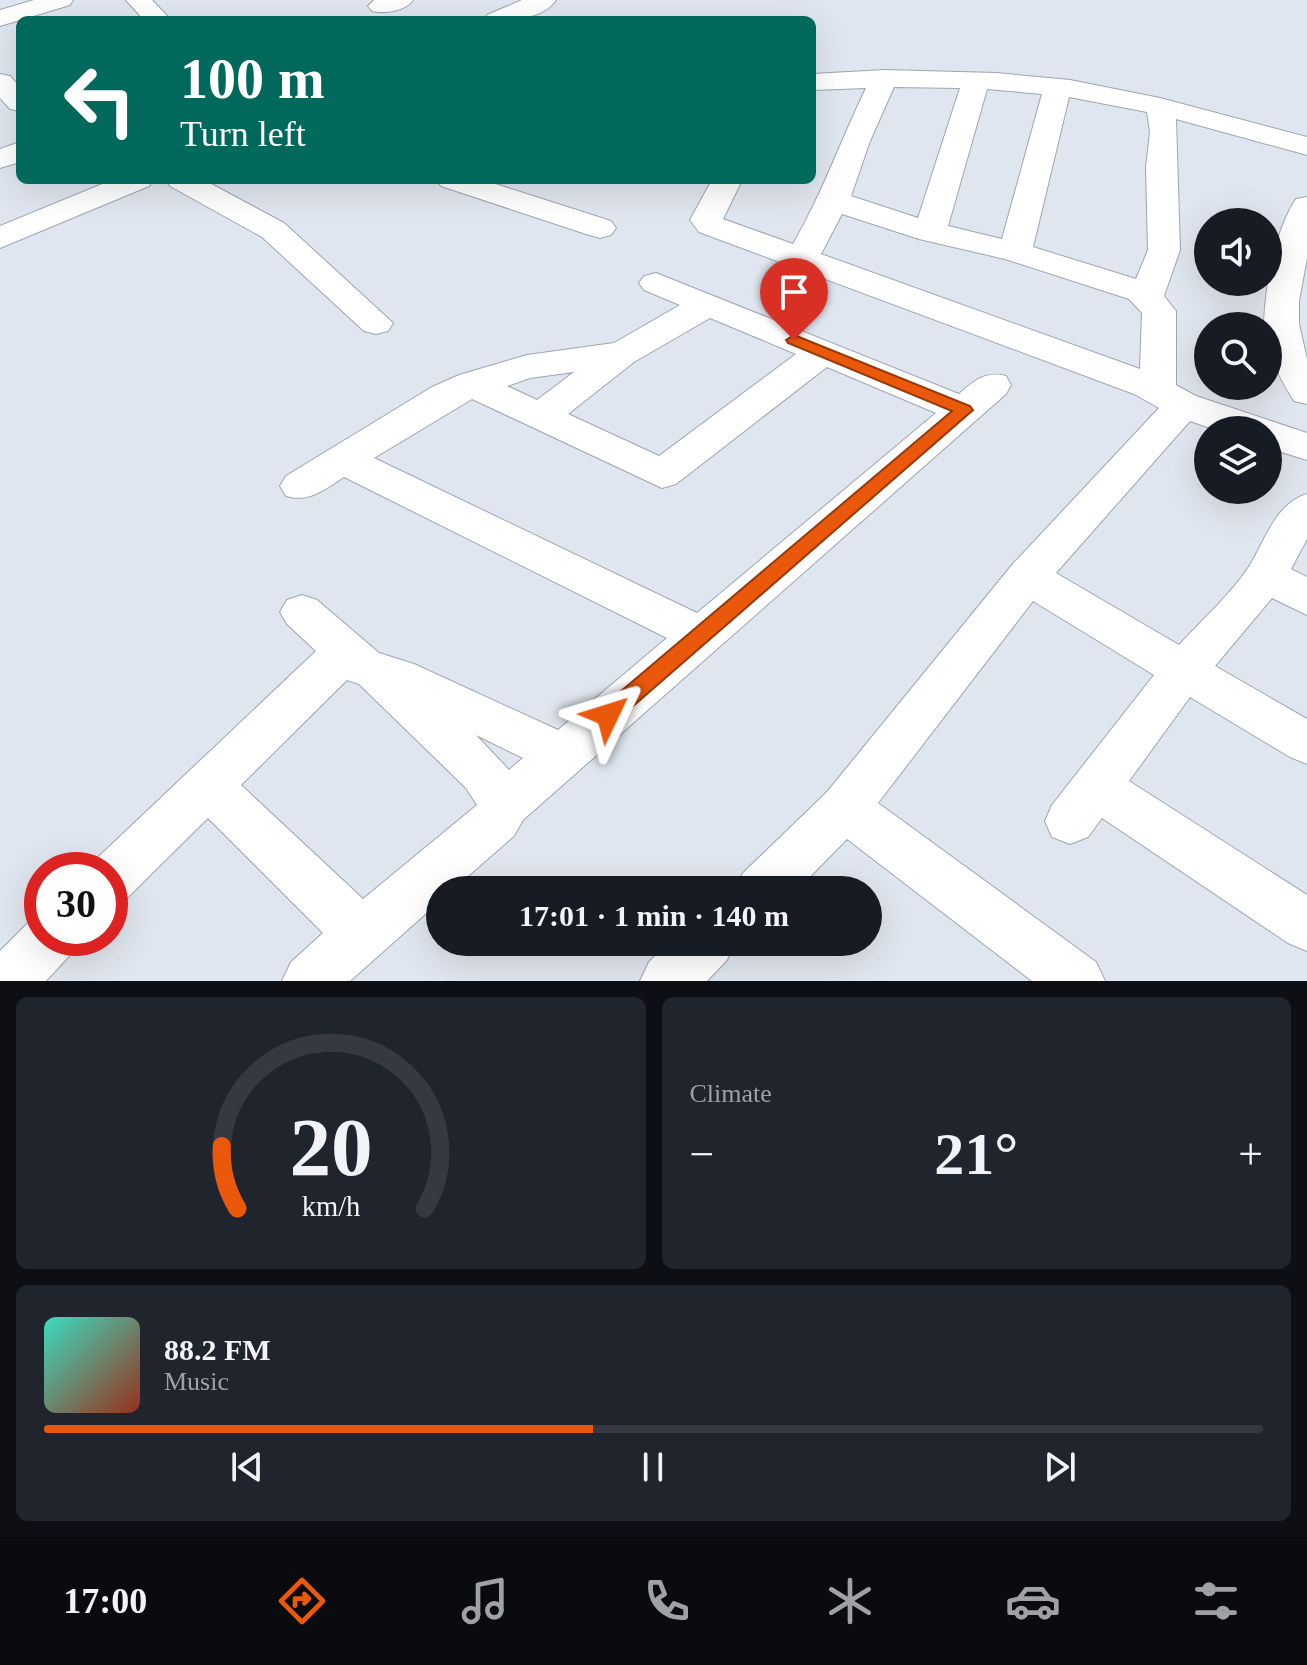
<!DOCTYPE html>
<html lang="en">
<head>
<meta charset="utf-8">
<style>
	body { margin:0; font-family:Georgia,serif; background:#20242c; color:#f1f3f6; height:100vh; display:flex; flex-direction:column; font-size:30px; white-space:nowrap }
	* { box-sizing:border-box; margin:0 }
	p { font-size:26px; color:#9ea1a6 }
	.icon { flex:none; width:44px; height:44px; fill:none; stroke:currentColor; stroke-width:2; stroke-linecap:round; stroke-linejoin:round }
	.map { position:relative; height:981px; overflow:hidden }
	.drawer { display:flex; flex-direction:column; gap:16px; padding:16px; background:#0d0f14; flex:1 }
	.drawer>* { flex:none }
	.guide { position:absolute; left:16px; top:16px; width:800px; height:168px; border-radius:12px; box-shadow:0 8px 32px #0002; background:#00695c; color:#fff; overflow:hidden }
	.buttons { position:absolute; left:1194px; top:208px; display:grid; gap:16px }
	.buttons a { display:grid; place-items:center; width:88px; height:88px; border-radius:50%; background:#171b24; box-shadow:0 8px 32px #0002; font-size:40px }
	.speed { position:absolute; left:24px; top:852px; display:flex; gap:16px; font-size:40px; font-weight:700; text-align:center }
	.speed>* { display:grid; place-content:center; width:104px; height:104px; border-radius:50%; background:#171b24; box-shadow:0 8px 32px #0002; line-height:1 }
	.speed .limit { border:12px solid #d22; background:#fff; color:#111 }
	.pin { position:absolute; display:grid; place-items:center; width:68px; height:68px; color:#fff; margin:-82px -34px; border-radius:50% 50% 50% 0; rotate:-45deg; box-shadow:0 0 8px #0007 }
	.pin .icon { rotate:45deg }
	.me { position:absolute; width:88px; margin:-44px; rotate:49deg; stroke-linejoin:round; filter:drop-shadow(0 0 6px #0008) }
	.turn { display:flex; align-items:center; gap:28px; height:168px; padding:0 32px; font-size:36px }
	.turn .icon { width:104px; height:104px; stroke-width:2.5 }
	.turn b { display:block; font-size:56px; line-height:68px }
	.big { font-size:60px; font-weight:600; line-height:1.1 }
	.drawer .widget { flex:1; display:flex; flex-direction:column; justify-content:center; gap:12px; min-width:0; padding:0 28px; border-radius:12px; background:#20242c }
	.drawer .dial { align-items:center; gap:0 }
	.dial svg { height:208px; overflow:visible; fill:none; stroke:#363941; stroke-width:7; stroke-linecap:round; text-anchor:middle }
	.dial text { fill:#f1f3f6; stroke:none }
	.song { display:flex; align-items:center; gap:24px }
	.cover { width:96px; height:96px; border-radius:12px; background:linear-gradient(135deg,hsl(170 70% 55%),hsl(10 70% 35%)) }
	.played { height:8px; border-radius:4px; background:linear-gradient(90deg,#ea580c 45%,#363941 45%) }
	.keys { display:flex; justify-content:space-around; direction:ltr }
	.heat { display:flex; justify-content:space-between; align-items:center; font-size:44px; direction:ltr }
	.drawer .tiles { flex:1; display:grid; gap:16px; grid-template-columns:1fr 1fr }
	.widget:last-child { grid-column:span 2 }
	.trip { position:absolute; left:426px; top:876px; width:456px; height:80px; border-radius:40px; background:#171b24; box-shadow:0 8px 32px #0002; font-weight:600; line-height:80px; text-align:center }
	.tabs { display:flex; height:128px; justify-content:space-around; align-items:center; background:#090b0e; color:#9ea1a6 }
	.tabs .icon { width:56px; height:56px }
	.tabs .selected { color:#ea580c }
	.tabs b { font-size:36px; color:#f1f3f6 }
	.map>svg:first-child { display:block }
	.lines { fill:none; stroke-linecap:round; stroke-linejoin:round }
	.minor-casing { stroke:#9fa5ae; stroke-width:2 }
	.minor { fill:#fff; fill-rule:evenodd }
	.route { fill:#ea580c; stroke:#983908; stroke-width:2 }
</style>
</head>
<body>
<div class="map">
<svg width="1307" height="981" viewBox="0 0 1307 981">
	<rect width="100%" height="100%" fill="#e0e6ef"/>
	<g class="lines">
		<defs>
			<path id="minor" d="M34,0H73L70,5L0,26V10Z
				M126,0H152L171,20H144Z
				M374,0H413C406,11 384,14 372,11L368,6Z
				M522,0H556C542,21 506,20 483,20L487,15Z
				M885,70L996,73L1070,80L1160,98L1307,137V155L1176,119L1180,250L1164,296L1176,311V385L1196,396L1307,433V460L1268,448V430H1216L1190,421L1056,573L1179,645C1201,621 1233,592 1250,565C1266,539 1275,504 1307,494V539L1291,569L1307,577V615L1272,598L1215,666L1307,719V764L1290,757L1190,697L1129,781L1307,895V951L1288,943L1102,818L1088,837L1070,844L1052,837L1045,821L1052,805L1154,675L1033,601L878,803L1096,962L1105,981H1032L847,839L797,890H735L743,873L827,792L1012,565L1159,408L1134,394L699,232L690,220L712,180H742L723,219L793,244C822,194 841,140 866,88L812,90V74ZM894,87L960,88L918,218L851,196L870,141ZM987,89L1042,94L1002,239L948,226ZM1069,97L1147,112L1150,132L1146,167L1148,250L1136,279L1033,247ZM842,214L919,239L1005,259L1129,299L1142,313L1140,369L821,254Z
				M0,74L10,76L20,87V111L10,109L0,98Z
				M20,142V162L0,168V149Z
				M112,180H153L149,186L0,248V226Z
				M166,180H204L284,223L393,323L388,331L376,334L364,331L262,237L170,186Z
				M437,180H483L611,221L616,228L611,235L600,238L589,235L441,186Z
				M1307,197V258L1299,301V324L1307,359V404L1294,401C1278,375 1268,357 1268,326L1264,324C1265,288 1275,230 1296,199Z
				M656,273L959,394C975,380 985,371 1006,376L1011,385L1006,394L523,820L514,836L452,890H440V901L350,981H282L291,962L323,933L208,818L128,897L110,904V870H88L92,863L316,651L287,624L280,612L287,600L302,595L317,600L379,653L414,664L558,730L667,638L344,477C325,489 310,503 286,496L280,486L286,476L432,387L459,375L527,355L614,343L680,305L644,290L639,283L644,276ZM710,318L796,354L659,456L568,414L634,362ZM827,367L936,413L697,613L374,458L472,399L662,488L676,484ZM574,372L537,400L507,386L530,378ZM347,680L359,684L466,788L477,805L363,899L241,785ZM476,735L523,758L509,770Z
				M42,915V938H77L69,956L46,981H0V951L31,920Z
				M669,942H735L727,960L707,981H640L649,962Z"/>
		</defs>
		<use href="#minor" class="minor-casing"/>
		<use href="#minor" class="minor"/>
	</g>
	<path class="route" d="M794,335L970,406L973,410L616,721L608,724L601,721L598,715L601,708L952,411L788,343L786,340Z"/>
</svg>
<div class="buttons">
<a><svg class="icon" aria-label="sound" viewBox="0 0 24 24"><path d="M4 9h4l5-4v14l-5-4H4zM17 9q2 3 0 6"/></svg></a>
<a><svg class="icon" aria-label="search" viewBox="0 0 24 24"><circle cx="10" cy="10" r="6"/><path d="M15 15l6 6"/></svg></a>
<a><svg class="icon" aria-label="layers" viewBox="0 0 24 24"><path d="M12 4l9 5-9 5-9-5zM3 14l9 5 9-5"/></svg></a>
</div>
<div class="speed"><div class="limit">30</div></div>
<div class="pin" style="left:794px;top:340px;background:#d93025"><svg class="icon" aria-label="arrive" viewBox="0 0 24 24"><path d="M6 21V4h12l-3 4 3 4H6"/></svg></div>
<svg class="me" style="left:608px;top:715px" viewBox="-20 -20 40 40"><path d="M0-17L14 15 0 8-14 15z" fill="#ea580c" stroke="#fff" stroke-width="4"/></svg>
<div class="trip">17:01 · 1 min · 140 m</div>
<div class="guide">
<div class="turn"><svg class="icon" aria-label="left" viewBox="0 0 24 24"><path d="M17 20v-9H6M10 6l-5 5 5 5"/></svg><div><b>100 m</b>Turn left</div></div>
</div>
</div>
<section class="drawer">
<div class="tiles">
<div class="widget dial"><svg viewBox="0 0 100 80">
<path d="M14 69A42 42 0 1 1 86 69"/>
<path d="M14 69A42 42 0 0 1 8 45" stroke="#ea580c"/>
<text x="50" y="56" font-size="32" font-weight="700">20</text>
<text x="50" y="72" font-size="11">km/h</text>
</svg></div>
<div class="widget"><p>Climate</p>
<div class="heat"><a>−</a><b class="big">21°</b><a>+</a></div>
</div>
<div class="widget">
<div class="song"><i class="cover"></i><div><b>88.2 FM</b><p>Music</p></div></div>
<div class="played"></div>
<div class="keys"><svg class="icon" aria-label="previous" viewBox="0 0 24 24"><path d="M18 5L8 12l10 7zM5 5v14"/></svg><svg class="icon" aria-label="pause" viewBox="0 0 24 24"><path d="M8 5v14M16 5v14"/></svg><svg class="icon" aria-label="next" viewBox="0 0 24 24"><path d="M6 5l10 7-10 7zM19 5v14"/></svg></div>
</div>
</div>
</section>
<nav class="tabs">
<b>17:00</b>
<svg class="icon selected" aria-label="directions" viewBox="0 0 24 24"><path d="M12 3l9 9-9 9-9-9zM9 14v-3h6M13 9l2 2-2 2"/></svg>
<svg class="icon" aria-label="music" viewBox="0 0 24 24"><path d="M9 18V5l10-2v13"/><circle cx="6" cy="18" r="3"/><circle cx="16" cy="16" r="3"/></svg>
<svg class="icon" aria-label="phone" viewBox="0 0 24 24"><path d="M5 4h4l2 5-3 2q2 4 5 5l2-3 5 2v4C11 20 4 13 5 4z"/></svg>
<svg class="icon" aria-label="climate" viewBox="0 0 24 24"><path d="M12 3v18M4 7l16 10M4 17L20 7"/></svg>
<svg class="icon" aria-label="car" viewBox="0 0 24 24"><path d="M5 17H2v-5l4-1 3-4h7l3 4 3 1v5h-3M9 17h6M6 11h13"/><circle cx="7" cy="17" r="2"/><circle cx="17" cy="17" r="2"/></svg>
<svg class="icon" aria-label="filters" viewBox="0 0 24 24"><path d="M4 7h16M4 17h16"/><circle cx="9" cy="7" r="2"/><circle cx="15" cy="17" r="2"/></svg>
</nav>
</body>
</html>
